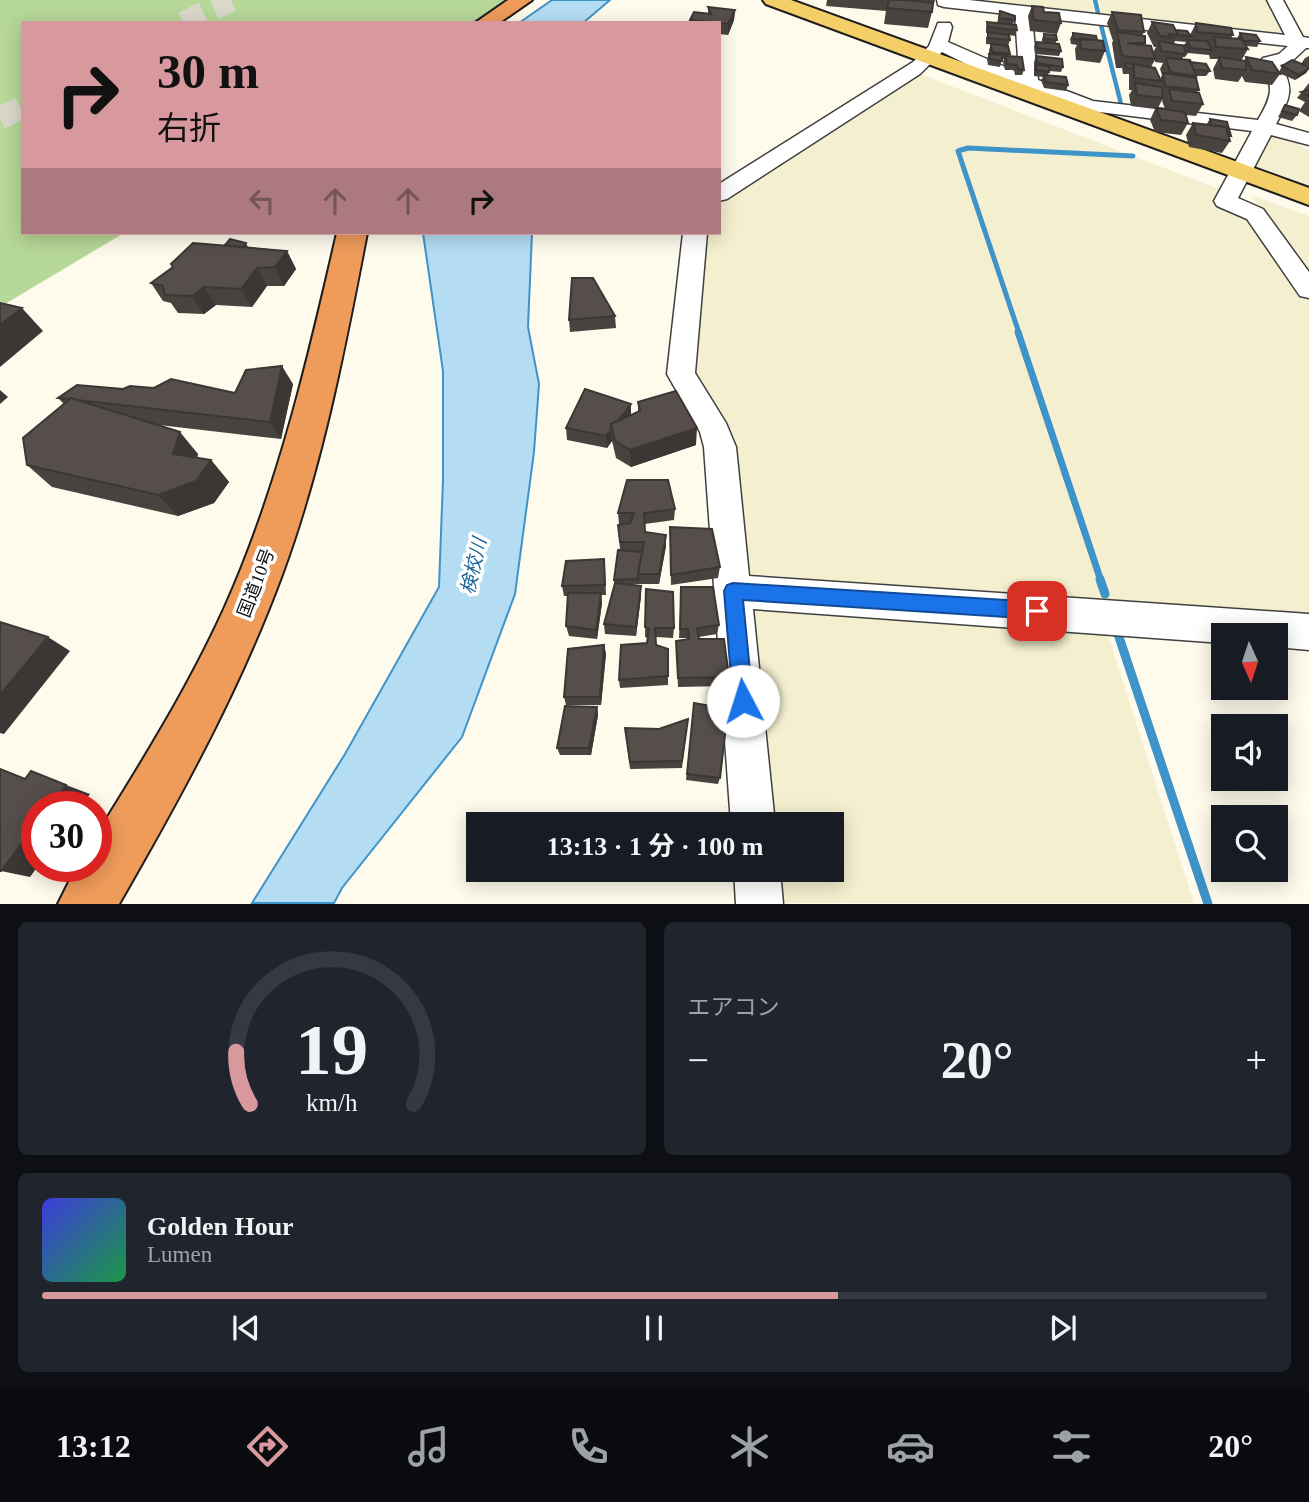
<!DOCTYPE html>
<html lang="ja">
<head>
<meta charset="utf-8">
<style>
	body { margin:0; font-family:"Times New Roman","Noto Sans JP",serif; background:#20242c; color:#f1f3f6; height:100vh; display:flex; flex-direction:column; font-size:26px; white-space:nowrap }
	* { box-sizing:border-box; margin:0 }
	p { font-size:23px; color:#9ea1a6 }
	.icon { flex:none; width:38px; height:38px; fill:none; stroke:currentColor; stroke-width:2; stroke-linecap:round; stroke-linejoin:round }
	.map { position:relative; height:904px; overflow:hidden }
	.sheet { display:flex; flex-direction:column; gap:18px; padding:18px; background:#0d0f14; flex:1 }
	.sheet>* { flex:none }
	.guide { position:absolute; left:21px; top:21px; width:700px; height:214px; border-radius:0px; box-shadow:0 4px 18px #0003; background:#d7999e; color:#111; overflow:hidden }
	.needle { width:46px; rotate:177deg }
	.tools { position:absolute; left:1211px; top:623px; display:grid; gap:14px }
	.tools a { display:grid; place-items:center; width:77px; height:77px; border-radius:0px; background:#171b24; box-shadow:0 4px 18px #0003; font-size:35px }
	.speed { position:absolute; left:21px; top:791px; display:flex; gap:14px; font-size:35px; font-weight:700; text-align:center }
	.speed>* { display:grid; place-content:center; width:91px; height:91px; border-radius:50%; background:#171b24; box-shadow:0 4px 18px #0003; line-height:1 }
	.speed .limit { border:10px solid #d22; background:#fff; color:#111 }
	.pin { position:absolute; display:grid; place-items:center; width:60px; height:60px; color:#fff; margin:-30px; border-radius:14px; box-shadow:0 4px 10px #0006 }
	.me { position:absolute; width:77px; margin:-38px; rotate:355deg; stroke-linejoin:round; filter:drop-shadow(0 0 5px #0008) }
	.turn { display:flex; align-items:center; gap:24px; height:147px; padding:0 21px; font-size:32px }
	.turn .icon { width:91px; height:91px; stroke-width:2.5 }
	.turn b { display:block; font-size:49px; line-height:60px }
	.lanes { display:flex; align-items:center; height:66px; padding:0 21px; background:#0003; justify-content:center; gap:35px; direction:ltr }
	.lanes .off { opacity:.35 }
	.big { font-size:52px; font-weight:700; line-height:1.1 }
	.sheet .widget { flex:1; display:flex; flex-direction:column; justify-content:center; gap:10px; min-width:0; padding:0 24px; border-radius:10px; background:#20242c }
	.sheet .dial { align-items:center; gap:0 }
	.dial svg { height:182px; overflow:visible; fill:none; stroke:#363941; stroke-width:7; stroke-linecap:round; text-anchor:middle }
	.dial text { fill:#f1f3f6; stroke:none }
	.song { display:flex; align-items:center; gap:21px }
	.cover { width:84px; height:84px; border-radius:10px; background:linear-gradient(135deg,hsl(240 70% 55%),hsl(140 70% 35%)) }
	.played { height:7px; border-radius:4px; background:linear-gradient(90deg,#d7999e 65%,#363941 65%) }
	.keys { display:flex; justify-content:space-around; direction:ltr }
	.heat { display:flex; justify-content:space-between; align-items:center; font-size:38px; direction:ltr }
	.sheet .tiles { flex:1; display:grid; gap:18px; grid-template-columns:1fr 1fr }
	.widget:last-child { grid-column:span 2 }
	.trip { position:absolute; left:466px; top:812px; width:378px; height:70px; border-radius:0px; background:#171b24; box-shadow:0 4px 18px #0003; font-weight:700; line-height:70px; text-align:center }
	.menu { display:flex; height:112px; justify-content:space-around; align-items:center; background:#090b0e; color:#9ea1a6 }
	.menu .icon { width:49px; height:49px }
	.menu .selected { color:#d7999e }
	.menu b { font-size:32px; color:#f1f3f6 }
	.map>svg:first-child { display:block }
	.farmland { fill:#f3efcf }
	.forest { fill:#b6d898 }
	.water { fill:#b4ddf4; stroke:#3e93c8; stroke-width:2 }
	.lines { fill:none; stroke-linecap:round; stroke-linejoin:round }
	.stream-far3 { stroke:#3e93c8; stroke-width:4.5 }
	.stream-far2 { stroke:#3e93c8; stroke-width:5 }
	.stream-far1 { stroke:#3e93c8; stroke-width:7 }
	.stream { stroke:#3e93c8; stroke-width:9 }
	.highway-tunnel { stroke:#dad7cb; stroke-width:23; stroke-dasharray:23 11; stroke-linecap:butt }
	.minor-casing { stroke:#404040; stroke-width:3 }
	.major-casing { stroke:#1e1e1e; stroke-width:4 }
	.highway-casing { stroke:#1e1e1e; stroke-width:4 }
	.minor { fill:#fff; fill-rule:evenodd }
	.major { fill:#f4cf68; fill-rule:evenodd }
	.highway { fill:#ef9c5b; fill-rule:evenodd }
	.wall { fill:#494340; fill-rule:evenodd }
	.shaded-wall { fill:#3c3734 }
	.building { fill:#554e4a; stroke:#3c3734; stroke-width:2 }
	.route { fill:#1a73e8; stroke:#114b97; stroke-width:2 }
	.labels { text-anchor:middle; stroke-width:7; stroke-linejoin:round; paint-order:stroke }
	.street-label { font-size:18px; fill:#0d0d0d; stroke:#fff }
	.water-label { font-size:19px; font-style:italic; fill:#1b659a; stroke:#fff }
</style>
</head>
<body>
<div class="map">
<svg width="1309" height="904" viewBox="0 0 1309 904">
	<rect width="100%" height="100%" fill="#fefbed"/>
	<path class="farmland" d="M948,0H1091L1095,17Z
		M1098,0H1271L1289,37L1102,17Z
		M920,74L1237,196L1309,292V624L747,575L737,450L733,435L694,382L691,362L707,233H719V203Z
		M1270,130L1309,150V195L1250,172Z
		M1251,195L1309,216V270Z
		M746,600L1105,626L1194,903H777L774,870H831V824H769Z"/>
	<path class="forest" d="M0,0H523L486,23H23V233H124L0,307Z"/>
	<path class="water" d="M552,0H610L583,23H519Z
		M423,233H532L528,327L539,384L534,452L515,594L462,737L342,888L334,903H252L345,754L439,587L443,479V371Z"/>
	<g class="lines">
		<path class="stream-far3" d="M1095,0L1099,17
			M1100,21L1121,104"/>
		<path class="stream-far2" d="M1019,333L958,151L968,148L1133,156"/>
		<path class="stream-far1" d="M1018,332L1101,581"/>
		<path class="stream" d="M1100,579L1105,594
			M1116,628L1208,904"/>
		<path class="highway-tunnel" d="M183,23L231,0
			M0,118L23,107"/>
		<defs>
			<path id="minor" d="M937,0H969L1285,35L1267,0H1283L1303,37L1309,38V48H1306L1291,62L1280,65C1296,89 1289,100 1276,124L1309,133V145L1271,135L1238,198L1263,209L1309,272V298L1300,296L1247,219L1217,206L1214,201L1252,131L1083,110L980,71L942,52L920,74L727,199L719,201V184L913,62L929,46L938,23H950L952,27L948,42L1019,73L1015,15L944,7L938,5ZM1032,17L1288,46L1279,54L1263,58L1260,62C1275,87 1272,96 1258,120L1093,101L1038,80Z
				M683,233H707L695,373L726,423L736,447L749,576L1309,614V650L1276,647V635H1223V643L753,609L775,824H731L704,447L700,432L667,374Z
				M734,870H780L783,904H736Z"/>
			<path id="major" d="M763,0H791L1309,188V205L766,4Z"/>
			<path id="highway" d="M508,0H532L499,23H475Z
				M337,233H367C345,347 323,463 283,572C240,689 181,796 119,904H58L77,866H96V836C142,762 188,688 224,609C278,489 308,360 337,233Z"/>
		</defs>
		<use href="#minor" class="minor-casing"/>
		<use href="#major" class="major-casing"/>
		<use href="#highway" class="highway-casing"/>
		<use href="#minor" class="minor"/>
		<use href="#major" class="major"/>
		<use href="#highway" class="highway"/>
	</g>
	<path class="wall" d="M827,0H935L928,28L884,24L886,11L826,6Z
		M1032,6L1061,23L1057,34L1030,31L1028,16Z
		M708,7L735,10L734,20L728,35L719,34V23H690V20L708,14Z
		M1000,11L1015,20L1013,24L1017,30L1015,36L1009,35L1010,40L1008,46L1010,54L1009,56L1024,70L1022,75H1015L1014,70H1005L1003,62L1004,59H1002L1000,67L988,65L987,59L989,54V50L991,44L998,45L986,44V38L988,33H986V27L987,22L997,23Z
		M1112,12L1144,32L1142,36L1145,43L1144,45L1153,52L1156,47H1154L1147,33L1152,22L1190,35L1196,23L1233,35L1231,38H1237L1240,33L1260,41L1257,47L1246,46L1248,49L1241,61H1244L1246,57L1279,72L1282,66L1309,67V69L1306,73L1295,80L1279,73L1280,74L1272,85L1245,82L1242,76L1238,82L1215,79L1213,69L1218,59H1210L1209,55L1188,53L1185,57H1183L1182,60L1190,62L1210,71L1206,76H1196L1195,78L1199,90L1197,92L1203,104L1196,116L1186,115L1188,123L1181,135L1155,132L1150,120L1155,109L1131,106L1129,95L1132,90H1129V74H1123L1122,68H1116L1112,43L1113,41L1107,23ZM1175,41L1186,42L1184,45L1174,44ZM1155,60V62L1163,63L1160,69L1162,75L1160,79L1151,67ZM1163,98L1162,101L1165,109L1158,108Z
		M1073,33L1097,40L1105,51L1100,63L1076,60L1075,49L1077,45L1071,44L1070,39Z
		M1044,34L1057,40L1055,44L1061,51L1059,56L1035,54L1034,47L1036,42H1042V39Z
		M1036,56L1063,67L1061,72L1049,71L1048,75L1068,85L1066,91L1044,88L1041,80L1043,77L1034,76V62Z
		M1309,56V66L1301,64L1305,58Z
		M1309,83V117L1299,111L1305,102L1297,98Z
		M1285,105L1297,115L1292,121L1278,117Z
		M1210,119L1231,136L1229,138L1230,141L1222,153L1189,147L1186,135L1193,123L1206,125Z
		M246,243L248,247L287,251L296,269L284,286H267L252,307L216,305L204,314L178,313L171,303L163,301L151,283L225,245Z
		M615,316L616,328L570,332L569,320Z
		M293,384L281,439L159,425L198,454L197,458L211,460L229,482L214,503L178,516L52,487L27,465L64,404L58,398L123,389L154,388L235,393Z
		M638,402L696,445L631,467L616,458L612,441L607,448L567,440L566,428L631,404V415L638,412Z
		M675,509L674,520L645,524V532L666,546L659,584H628L641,596L636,636L605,634L604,624L614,585V580L620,550L618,525L626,524H619L618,513Z
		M670,527L720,567L718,578L671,585Z
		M605,569L606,595H601L602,603L597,639L569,636L566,626L568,596H564L562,586Z
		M681,587L719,625L717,634L699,637V639L729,677L727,686L678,687L676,641L687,639V638H679Z
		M646,589L674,628L673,638L656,637V645L668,676V685L620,688L619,680L647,643L648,638L645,637Z
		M604,645L606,654L601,705H566L564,697Z
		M694,703L720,778L718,784L686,780Z
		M597,707L598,715L591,755H560L557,748Z
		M688,719L682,768L630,769L625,728L659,729Z"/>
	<path class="shaded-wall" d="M735,10L734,20L728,35V24Z
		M1309,68L1306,73L1295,80L1299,75Z
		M287,251L296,269L284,286L275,267Z
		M257,268L267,286L252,307L241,289Z
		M204,287L216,305L204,314L192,296Z
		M22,308L43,331L0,367V325Z
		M282,366L293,384L281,439L270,422Z
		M0,390L8,397L0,404Z
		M631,404V416L612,429Z
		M697,428L696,445L631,467L630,450Z
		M611,430L612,441L607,448L606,436Z
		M180,432L198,454L192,476L173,454Z
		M211,460L229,482L214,503L178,516L158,495Z
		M666,535V546L659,584V574Z
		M641,586V596L636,636V627Z
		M601,593L602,603L597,639L596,630Z
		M48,637L70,651L4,734L0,733V695Z
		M604,645L606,654L601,705L600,697Z
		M597,707L598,715L591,755L589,748Z
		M66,785L90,794L81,807H49Z
		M37,823L38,866L30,877L1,871Z"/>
	<path class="building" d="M889,0H907L933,3L932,12L887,8Z
		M1032,6L1043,7L1044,12L1059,13L1061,23L1034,20Z
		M708,7L735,10L728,24L690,20L694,12L711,14Z
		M1000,11L1015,16V20L999,18Z
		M1112,12L1141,15L1144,32L1118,30Z
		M987,22L1016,25L1017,30L988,27Z
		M1152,22L1173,25L1178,35L1169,34L1172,37L1160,36Z
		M1196,23L1231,28L1233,35L1197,32Z
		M1176,30L1187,31L1191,36L1178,35Z
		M988,32L1009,35L1010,40L988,38Z
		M1117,32L1145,36V43H1127L1151,46L1155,59L1122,56Z
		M1073,33L1096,36L1097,40L1074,39Z
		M1240,33L1256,35L1260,41H1243Z
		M1044,34L1056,35L1057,40L1044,39Z
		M1214,37L1241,39L1248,49L1216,47Z
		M1080,38L1103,41L1105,51L1081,49Z
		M1187,40L1207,41L1212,50L1191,48Z
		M1159,41L1184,46L1185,54L1161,51Z
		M1036,42L1059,44L1061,51L1037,48Z
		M991,44L1008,46L1010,54L992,52Z
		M1180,45L1187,46L1189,51H1185L1184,46Z
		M989,54L1002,55V61L990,59Z
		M1005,56L1022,57L1024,70L1018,69L1017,65L1007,64Z
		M1036,56L1062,59L1063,67L1037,63Z
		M1219,57L1246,61V70L1222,68Z
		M1246,57L1272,62L1280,74L1252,70Z
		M1166,58L1190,60L1196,76L1170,72Z
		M1292,60L1309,67V68L1299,75L1282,66Z
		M1190,62L1206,64L1210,71L1194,70Z
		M1125,63L1134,64L1132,69L1126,68Z
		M1134,64L1155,68L1161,81L1134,78Z
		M1036,65L1049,66V72L1036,70Z
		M1163,73L1196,78L1199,90L1165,86Z
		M1044,75L1066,77L1068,85L1046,82Z
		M1135,83L1162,87L1163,98L1137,95Z
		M1169,89L1199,93L1203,104L1172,101Z
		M1309,90V96L1301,92Z
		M1285,105L1299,109L1297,115L1282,111Z
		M1156,108L1185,112L1188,123L1161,120Z
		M1210,119L1227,122L1231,136L1228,135L1226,127L1211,125Z
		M1193,123L1226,127L1230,141L1196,135Z
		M230,239L246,243L243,247L225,245Z
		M193,243L287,251L275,267L257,268L241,289L204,287L192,296L165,295L163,286L151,283L173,267L171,264Z
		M572,278H593L615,316L569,320Z
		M0,303L22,308L0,325Z
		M282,366L270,422L77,400L71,398L69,399L58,398L77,385L123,389L130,386L154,388L171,379L235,393L246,370Z
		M585,389L631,404L618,421L611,424V430L606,436L566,428Z
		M676,391L697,428L630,450L615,441L611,424L640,411L638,402Z
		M71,398L180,432L173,454L211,460L196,481L158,495L27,465L23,438Z
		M627,480H668L675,509L644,513L645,532L666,535L659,574H638L644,542H620L618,525L630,523L634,513H618Z
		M670,527L712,529L720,567L671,575Z
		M618,550L642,552L638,574V579L614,580Z
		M604,559L605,585L562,586L566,561Z
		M615,583L641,586L636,627L604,624Z
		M681,587H713L719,625L697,628L699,639H724L729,677L678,678L676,641L689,639L688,629H680Z
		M646,589L673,592L674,628H655L656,645L668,649V676L619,680L621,645L647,643L649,629L645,627Z
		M568,593H601L596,630L566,626Z
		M0,622L48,637L0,695Z
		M604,645L600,697H564L568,649Z
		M694,703L728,709L720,778L687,774Z
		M565,706L597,707L589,748H557Z
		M688,719L682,761L630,762L625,728L659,729Z
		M0,769L25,779L31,771L66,785L49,807H37V823L1,871H0Z"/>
	<path class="route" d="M733,583L1037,602L1044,605L1046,611L1044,617L1037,619L743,600L753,701L750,708L743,711L736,708L733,701L724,591L727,585Z"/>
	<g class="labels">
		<g class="street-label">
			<text transform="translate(256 583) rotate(-69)" y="6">国道10号</text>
		</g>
		<g class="water-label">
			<text transform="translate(473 566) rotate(-77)" y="7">検校川</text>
		</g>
	</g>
</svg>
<div class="tools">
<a><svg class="needle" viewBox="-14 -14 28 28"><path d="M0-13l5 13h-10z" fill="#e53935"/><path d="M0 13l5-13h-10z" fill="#9ea1a6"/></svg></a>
<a><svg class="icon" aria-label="sound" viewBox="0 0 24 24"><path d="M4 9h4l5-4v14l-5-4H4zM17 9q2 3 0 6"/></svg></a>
<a><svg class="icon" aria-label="search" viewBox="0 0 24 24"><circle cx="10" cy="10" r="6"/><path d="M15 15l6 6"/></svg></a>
</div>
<div class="speed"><div class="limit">30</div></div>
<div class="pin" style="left:1037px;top:611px;background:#d93025"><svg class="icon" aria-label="arrive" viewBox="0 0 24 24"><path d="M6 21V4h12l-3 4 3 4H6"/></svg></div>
<svg class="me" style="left:743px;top:701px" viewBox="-20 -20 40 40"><circle r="19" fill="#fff"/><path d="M0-13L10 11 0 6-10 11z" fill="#1a73e8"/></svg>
<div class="trip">13:13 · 1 分 · 100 m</div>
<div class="guide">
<div class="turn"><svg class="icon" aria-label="right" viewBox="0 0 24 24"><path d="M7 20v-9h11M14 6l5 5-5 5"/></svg><div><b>30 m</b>右折</div></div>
<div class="lanes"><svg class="icon off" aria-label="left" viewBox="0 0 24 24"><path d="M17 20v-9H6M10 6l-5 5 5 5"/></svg><svg class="icon off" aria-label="ahead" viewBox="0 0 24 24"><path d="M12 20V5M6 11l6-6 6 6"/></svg><svg class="icon off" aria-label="ahead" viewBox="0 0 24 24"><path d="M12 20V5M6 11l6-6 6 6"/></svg><svg class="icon" aria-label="right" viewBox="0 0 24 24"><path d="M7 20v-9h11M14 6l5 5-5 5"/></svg></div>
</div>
</div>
<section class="sheet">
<div class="tiles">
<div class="widget dial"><svg viewBox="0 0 100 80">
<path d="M14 69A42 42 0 1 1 86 69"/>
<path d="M14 69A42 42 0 0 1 8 46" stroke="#d7999e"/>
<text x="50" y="56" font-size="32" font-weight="700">19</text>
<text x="50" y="72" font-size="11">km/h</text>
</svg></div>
<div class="widget"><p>エアコン</p>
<div class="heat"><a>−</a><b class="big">20°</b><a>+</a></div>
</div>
<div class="widget">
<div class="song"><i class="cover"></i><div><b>Golden Hour</b><p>Lumen</p></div></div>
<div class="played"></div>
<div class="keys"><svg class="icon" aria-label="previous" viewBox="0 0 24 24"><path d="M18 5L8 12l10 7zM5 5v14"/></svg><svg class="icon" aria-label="pause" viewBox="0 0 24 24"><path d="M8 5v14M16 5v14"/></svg><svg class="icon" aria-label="next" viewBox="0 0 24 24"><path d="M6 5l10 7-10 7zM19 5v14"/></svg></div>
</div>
</div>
</section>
<nav class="menu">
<b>13:12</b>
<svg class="icon selected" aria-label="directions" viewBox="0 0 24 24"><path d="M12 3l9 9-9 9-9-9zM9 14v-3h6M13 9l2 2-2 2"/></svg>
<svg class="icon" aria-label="music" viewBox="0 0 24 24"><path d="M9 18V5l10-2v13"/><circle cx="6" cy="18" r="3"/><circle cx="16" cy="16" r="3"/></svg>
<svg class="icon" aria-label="phone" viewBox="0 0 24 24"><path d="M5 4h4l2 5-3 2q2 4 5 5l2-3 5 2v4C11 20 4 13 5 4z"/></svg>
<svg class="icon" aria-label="climate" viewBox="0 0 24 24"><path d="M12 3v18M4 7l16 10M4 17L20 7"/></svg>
<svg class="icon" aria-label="car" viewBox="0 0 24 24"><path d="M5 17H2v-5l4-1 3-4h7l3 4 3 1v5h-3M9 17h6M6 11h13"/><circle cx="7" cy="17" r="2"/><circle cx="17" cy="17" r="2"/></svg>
<svg class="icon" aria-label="filters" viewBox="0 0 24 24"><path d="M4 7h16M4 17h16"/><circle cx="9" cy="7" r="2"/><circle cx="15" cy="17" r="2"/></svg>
<b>20°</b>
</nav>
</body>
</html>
